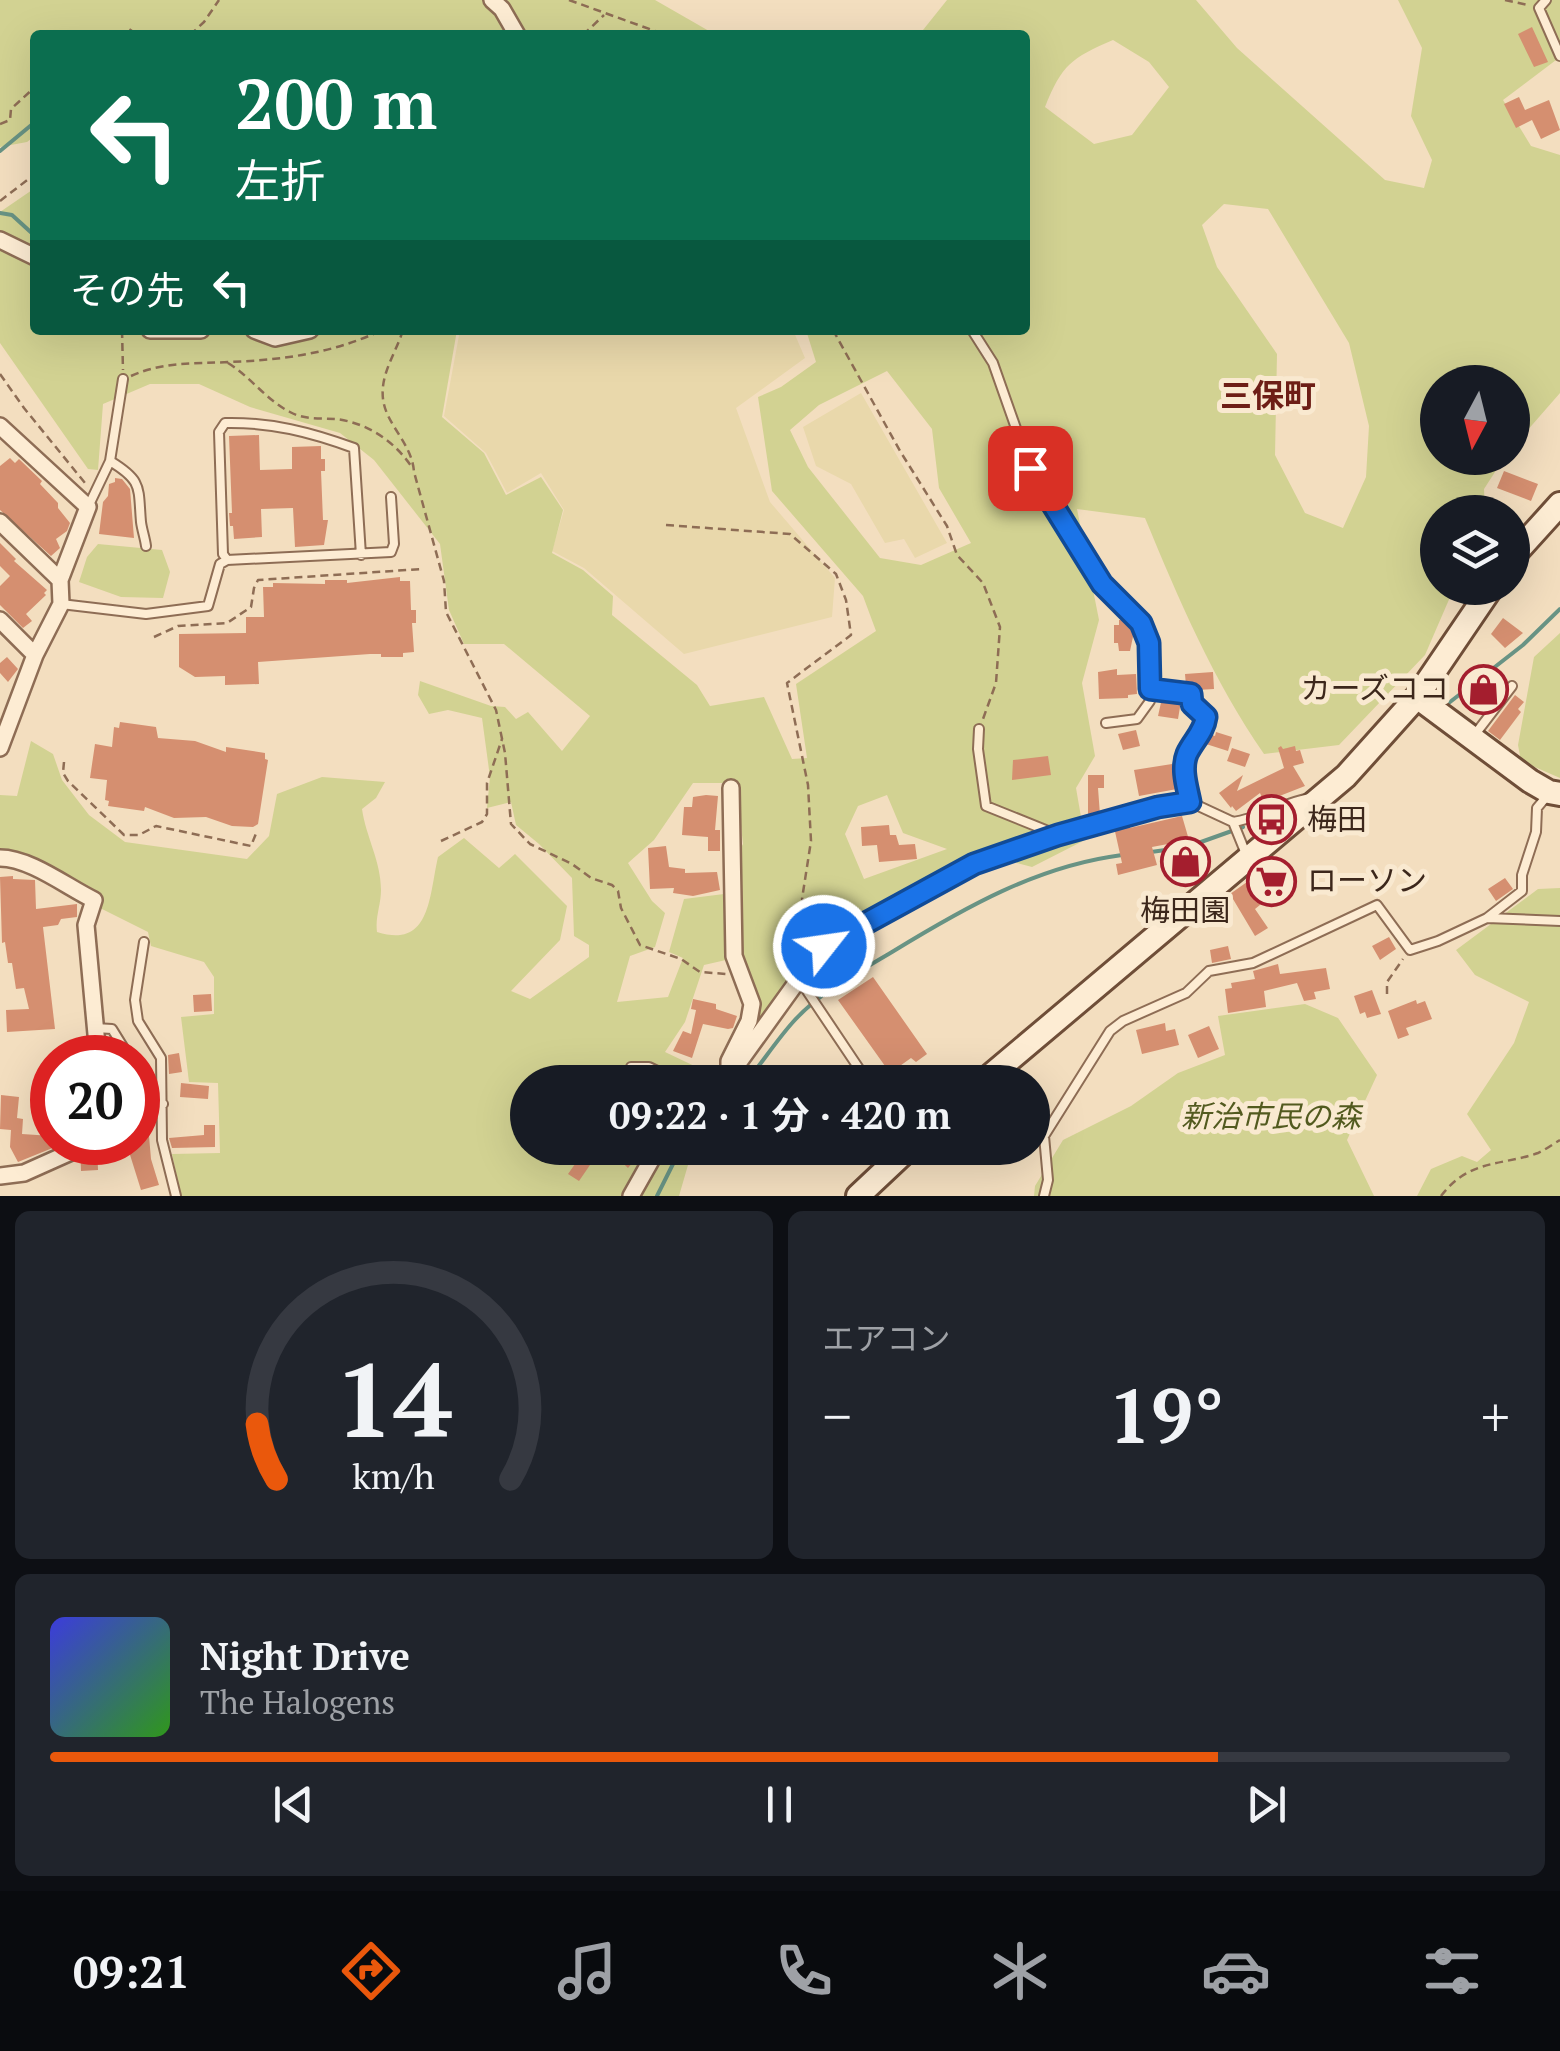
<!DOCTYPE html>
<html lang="ja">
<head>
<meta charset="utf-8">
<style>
	body { margin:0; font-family:"PT Serif","Noto Sans JP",serif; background:#20242c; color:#f1f3f6; height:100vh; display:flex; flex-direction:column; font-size:38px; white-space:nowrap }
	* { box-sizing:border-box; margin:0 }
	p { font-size:32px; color:#9ea1a6 }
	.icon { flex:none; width:55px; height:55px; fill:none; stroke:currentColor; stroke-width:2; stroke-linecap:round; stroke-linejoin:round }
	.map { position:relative; height:1196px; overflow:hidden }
	.side { display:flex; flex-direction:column; gap:15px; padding:15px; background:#0d0f14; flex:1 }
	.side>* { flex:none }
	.hud { position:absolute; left:30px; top:30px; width:1000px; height:305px; border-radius:10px; box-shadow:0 10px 40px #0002; background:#0b6e4f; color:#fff; overflow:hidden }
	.needle { width:65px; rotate:187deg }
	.buttons { position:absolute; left:1420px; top:365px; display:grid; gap:20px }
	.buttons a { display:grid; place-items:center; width:110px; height:110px; border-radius:50%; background:#171b24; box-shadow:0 10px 40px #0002; font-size:50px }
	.speed { position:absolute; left:30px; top:1035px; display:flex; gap:20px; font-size:50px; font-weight:700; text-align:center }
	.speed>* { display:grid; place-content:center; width:130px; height:130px; border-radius:50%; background:#171b24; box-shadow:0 10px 40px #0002; line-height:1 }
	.speed .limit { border:15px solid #d22; background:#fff; color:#111 }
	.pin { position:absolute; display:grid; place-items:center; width:85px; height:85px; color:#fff; margin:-42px; border-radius:20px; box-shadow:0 5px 15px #0006 }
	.me { position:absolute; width:110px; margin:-55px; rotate:60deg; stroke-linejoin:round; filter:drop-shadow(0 0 8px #0008) }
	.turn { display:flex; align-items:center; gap:35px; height:210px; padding:0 40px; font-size:45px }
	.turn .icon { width:130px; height:130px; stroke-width:2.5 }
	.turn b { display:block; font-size:70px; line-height:85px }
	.then { display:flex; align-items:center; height:95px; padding:0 40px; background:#0003; gap:20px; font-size:38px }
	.big { font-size:75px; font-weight:700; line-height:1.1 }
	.side .tile { flex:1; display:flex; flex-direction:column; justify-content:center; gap:15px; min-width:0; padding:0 35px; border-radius:15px; background:#20242c }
	.side .dial { align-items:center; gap:0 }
	.dial svg { height:260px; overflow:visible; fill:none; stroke:#363941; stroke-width:7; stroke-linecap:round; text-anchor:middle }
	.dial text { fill:#f1f3f6; stroke:none }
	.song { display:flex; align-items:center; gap:30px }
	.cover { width:120px; height:120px; border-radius:15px; background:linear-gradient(135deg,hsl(240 70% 55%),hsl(110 70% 35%)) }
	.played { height:10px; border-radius:5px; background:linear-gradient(90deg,#ea580c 80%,#363941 80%) }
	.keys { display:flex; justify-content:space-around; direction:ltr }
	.heat { display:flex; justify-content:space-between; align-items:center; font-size:55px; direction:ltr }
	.side .tiles { flex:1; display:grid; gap:15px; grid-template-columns:1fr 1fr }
	.tile:last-child { grid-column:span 2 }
	.trip { position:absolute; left:510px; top:1065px; width:540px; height:100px; border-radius:50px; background:#171b24; box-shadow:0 10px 40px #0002; font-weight:700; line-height:100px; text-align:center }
	.menu { display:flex; height:160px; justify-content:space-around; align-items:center; background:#090b0e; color:#9ea1a6 }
	.menu .icon { width:70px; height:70px }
	.menu .selected { color:#ea580c }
	.menu b { font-size:45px; color:#f1f3f6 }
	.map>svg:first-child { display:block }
	.farmland { fill:#e9d8ab }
	.green { fill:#d2d292; fill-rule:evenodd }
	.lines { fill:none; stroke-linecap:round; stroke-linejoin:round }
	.stream { stroke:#689384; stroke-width:4 }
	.building { fill:#d58f70 }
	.lane-casing { stroke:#8e6d55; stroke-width:12 }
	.street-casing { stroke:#8e6d55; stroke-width:20 }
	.secondary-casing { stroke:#6f4e38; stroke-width:28 }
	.path { stroke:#8e6d55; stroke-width:2.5; stroke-dasharray:8 5; stroke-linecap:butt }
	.lane { stroke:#fdecd3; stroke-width:8 }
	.street { stroke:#fdecd3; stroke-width:15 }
	.secondary { stroke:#fdecd3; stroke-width:22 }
	.route-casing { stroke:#114b97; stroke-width:25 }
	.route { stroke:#1a73e8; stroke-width:18 }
	.labels { text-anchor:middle; stroke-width:10; stroke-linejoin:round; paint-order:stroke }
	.poi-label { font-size:30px; fill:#3c271b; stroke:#f9e9d0; text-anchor:start }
	.park-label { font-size:30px; font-style:italic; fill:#525a1f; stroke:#f9e9d0 }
	.neighbourhood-label { font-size:32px; font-weight:bold; fill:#6d1e16; stroke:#f9e9d0 }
</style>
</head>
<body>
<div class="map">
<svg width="1560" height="1196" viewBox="0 0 1560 1196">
	<rect width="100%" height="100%" fill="#f3debf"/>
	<path class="farmland" d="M460,330H793L805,358L736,408L770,502L835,578L832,617L684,654L584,568L552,551L564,510L541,473L507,493L486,453L444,416Z
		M861,393L947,543L915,558L904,539L885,543L851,484L816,466L803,427Z"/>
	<path class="green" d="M0,0H655L716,35H35V136L27,142L0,147Z
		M947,0H1196L1237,48L1385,180L1424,188L1432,160L1411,116L1422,48L1398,0H1560V57L1503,100L1531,146L1560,155V393L1513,447L1512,382H1438V458H1504L1484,489L1485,512H1438V588H1454L1425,655L1339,745L1264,754C1213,680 1179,600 1145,518L1077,509L1099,620L1082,683L1095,756L1076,788L1085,840L1032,867L982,854L832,927L797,911L784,922L801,971L758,1028L759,1007L739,957L704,965L685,1022L665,1052L707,1072L715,1082H528V1148H700L688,1165L679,1196H181L172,1154L220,1153L218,1083L189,1082L181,1017L214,1014V977L204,962L151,946L148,932L100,908L103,896L0,851V795L17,796L31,741L53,754L62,780L89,815L125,842L247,859L269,836L277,794L322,777L385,782L376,798L362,809C366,837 381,861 381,890C381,905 375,917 377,932C431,949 429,896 438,857L464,838L499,868L515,854L567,906L560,940L511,991L530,999L589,957V945L574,936L572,878L539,844L516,825L511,802L487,808L490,777L482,718L448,710L429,714L418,695L420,681L491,706L505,707L516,719L528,712L562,751L590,716L504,644H464L449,610L440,544L374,460L340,433L250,407L199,384H150L103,404L98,470L88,469L0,343V249L35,263V330H457L442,417L484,453L506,495L541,477L563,510L552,553L583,570L613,596L612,615L697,685L710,706L764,697L792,759L807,758L796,684L876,631L863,596L772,491L758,397L781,387L816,362L806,330H1025V35H919ZM1113,40L1149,62L1169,87L1132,135L1094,144L1045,107C1062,65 1071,58 1113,40ZM1224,204L1268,209L1349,343L1369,426L1366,477L1343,528L1305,513L1275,455L1277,354L1217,267L1202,225ZM887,371L932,429L939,488L971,543L921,565L880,558L808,467L790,430L819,405ZM693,783H736L743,844L728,870L724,894L684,899L669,952L683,958L668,997L617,1002L630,956L655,947L665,913L652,901L628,863L654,840ZM887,795L903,833L947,849L864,879L845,834L858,806Z
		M35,188V252L0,233V212Z
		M98,544L162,550L170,572L163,598L121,597L79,582L87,557Z
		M1560,633V778L1521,761L1518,745L1534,657Z
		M1560,888V1196H1417L1431,1169L1462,1156L1477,1162L1491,1150L1467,1114L1514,1043L1529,1002L1475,975L1456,950L1538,889Z
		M1305,1004L1338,1018L1377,1075L1347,1140L1374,1196H1034L1035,1186L1063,1140L1131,1106L1178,1073L1225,1055L1218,1016Z"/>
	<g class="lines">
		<path class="stream" d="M0,151L35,122
			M0,213L12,215L35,236
			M1450,702L1523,645L1560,609
			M1151,852L1187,847L1243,827
			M746,1082C762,1063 776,1041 793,1022C821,991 857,973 892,952C964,908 1037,866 1122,855
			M1001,1082L1039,1049
			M657,1196L681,1148"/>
	</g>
	<path class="building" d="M1532,27L1548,62L1534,67L1518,34Z
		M1519,97L1525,110L1549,100L1560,130L1541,139L1532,120L1516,128L1504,104Z
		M259,435L260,470L292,469V447L321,446V459H325V471H321L323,520H328L324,545L295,547L293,508L261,509L262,537L234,539L233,526H230L229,513H232L229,436Z
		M10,458L15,463L19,459L42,481L40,484L58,503V508L70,523L67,531L56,539L60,548L51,556L0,510V466Z
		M1504,471L1538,484L1531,501L1497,488Z
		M115,478L122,479L130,489L134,538L99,534L103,502L108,496L109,484L115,482Z
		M0,543L16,559L14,561L47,590L44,593L46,595L26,614L32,621L23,628L0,605V586L10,576L0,566Z
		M400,577V581H410L411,610H416V623H412L414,652L403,653V657H381V654H370L258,662L259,684L225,685V676L195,677L179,667V634L246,633V617H264L263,587H273V583L325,584V580H347V583Z
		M1503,618L1523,633L1505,648L1491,634Z
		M1119,620H1128L1135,627L1130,651H1119L1118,643H1114V625H1119Z
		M7,657L18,669L8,682L0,673V663Z
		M1117,669V675L1136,674L1137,694L1128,695V698L1099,699L1098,672Z
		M1213,672L1214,689L1197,690L1186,686L1185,674Z
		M1515,695L1524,702L1518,709L1521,712L1500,740L1488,731Z
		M1162,698L1181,701L1178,719L1158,716Z
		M120,722L156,727L158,738L195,741L226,752V747L265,753V759L268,760L258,824L253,827L232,826L206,817L174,818L145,807L144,811L108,806L109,801L105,800L107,780L90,778L95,744L112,747L114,727L119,728Z
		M1136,730L1140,746L1123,750L1118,734Z
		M1216,732L1232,737L1228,751L1206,744L1209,734L1215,736Z
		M1281,746L1283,749L1295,746L1296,751L1300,750L1304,763L1293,766L1305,786L1264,802L1260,793L1236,811L1232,806L1231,808L1219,793L1243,775L1237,791L1284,768L1278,748Z
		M1232,748L1250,754L1245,767L1227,761Z
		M1048,756L1051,775L1012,780L1013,760Z
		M1172,764L1177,789L1139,796L1134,770Z
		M1088,775H1104V788H1098L1100,815L1096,817H1088Z
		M706,795L718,796L715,830H720V851H708V837L682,835L684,807H692L693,797Z
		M1182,816L1189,840L1152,847L1157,865L1118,875L1116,864L1122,863L1114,827L1129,823L1130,828Z
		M889,825L890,835H896L899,845L915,844L917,859L879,862L877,845L862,846L861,827Z
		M666,846L669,867L685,869V873L717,872L720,890L693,896L673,893L674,888L650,889L648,848Z
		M1280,864L1292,879L1255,909L1268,928L1255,936L1230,894L1247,882L1251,888Z
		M13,876V879L35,880L36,909L77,904V917L61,919L58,925L43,927L55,1029L7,1032L6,1010L29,1009L24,988L16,989L12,963H8L5,942L2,943L0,877Z
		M1505,878L1513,889L1496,901L1488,889Z
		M1389,937L1396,949L1380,960L1372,946Z
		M1228,946L1231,959L1212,963L1210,950Z
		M1278,964L1280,974L1326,968L1330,989L1314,992L1316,999L1304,1001L1297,983L1264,991L1266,1007L1228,1013L1225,989L1232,988L1231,983L1255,979L1253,971Z
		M873,977L927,1054L916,1062L911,1058L890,1073L838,1000Z
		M1372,990L1381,1014L1367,1018L1365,1012L1360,1014L1354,996Z
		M211,994L212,1011L194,1012L193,995Z
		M693,999L716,1004V1009L737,1016L733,1028L728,1029L703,1024L692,1058L673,1051L683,1031L691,1034L696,1010L691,1009Z
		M1416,1000L1417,1004L1425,1001L1432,1019L1406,1028L1409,1035L1398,1039L1388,1011Z
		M1165,1023L1166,1031L1175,1029L1179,1045L1142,1054L1136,1030Z
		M1209,1026L1219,1049L1198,1058L1188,1035Z
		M179,1053L182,1072L169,1074L168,1055Z
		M181,1083L209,1086L208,1099L180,1097Z
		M1,1095L19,1097L17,1118L23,1119L22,1134L52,1136L55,1147L18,1162L10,1147L11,1130L0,1129Z
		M204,1125H215V1147L172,1148L169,1138L204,1135Z
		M138,1136H149L151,1159L159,1185L141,1190L126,1142H138Z
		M80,1142H97L98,1170L81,1171Z
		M607,1148H645L628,1168Z
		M788,1148H841L827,1164L817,1156L809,1165Z
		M580,1157L590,1165L579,1181L568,1174Z"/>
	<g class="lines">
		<defs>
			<path id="lane" d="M1546,0L1539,8L1560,56
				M972,330L993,363L1030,468L1102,584L1141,623L1149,643L1150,701L1137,719L1106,723
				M110,461C143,481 138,487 141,522C142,530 145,538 146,546
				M88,507L110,461L123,379
				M227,560L391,552L394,544L391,497
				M61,604L146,614L208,606L220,564L227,560L223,554L219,432L225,423C271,422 310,432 354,448L361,555
				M1150,689L1191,694L1192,704L1206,717C1204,732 1193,741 1187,754C1181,768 1187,787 1190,802L1233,822L1246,854
				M979,729L978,749L986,806L1058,835
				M1473,737L1512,686
				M1233,822C1260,818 1283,803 1310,798
				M1487,918L1522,891V875L1536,832L1537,808L1547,796
				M144,942L135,1000L138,1021L161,1058L162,1140L176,1196
				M95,1028L112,1029L125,1050V1058
				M631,1067H649L680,1082
				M868,1082L799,979L824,946L975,864L1058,835L1158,807L1190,802
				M138,1099L163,1104
				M1044,1196L1048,1180L1044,1136L1110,1031L1123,1021L1186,993L1209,971L1253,963L1377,905L1410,950L1438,941L1487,918L1560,921"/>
			<path id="street" d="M492,0L502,9L517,35
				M0,240L35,257
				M150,330H201
				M254,330L275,338L310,330
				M0,426L88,507L60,580L61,604L35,655L0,748
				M0,522L60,580
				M0,620L35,655
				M0,858C30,858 67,887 94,900L86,925L97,1045L90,1058
				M729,1071V1061L749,1021L752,1004L734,956L731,788
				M716,1082L737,1065L799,979
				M49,1095H52
				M0,1176L24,1173L71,1152
				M631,1196L658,1148"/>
			<path id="secondary" d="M1512,557L1560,504
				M1417,697L1530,781L1549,792L1560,794
				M983,1082L1346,776L1417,697L1491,588
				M858,1196L909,1148"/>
		</defs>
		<use href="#lane" class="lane-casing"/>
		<use href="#street" class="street-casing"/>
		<use href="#secondary" class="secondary-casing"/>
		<path class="path" d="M569,0L666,35
			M1505,0L1528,5
			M118,35L129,29L138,35
			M190,35L204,22L219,0
			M583,35L604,15
			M0,124L10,120L11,109L35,87
			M0,201L35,174
			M122,330L123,370
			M403,330C396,353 380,374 383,399C386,425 412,443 414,472L444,581L446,612L496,710L505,753L511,824L530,844L572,864L591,878L612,885L618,891L621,908L640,945L681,959L700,972L726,974
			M833,330L900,451L947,526L957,555L983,583L1000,627L996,683L983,719
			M228,363C251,377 266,400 290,412C304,420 321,418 336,419C368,423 396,442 413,469
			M0,374L24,408L85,483
			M131,376C165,361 194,364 230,362C282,360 335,353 382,330
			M666,525L790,534L836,574L846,600L851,635L787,683L808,785L811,841L802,899L821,935
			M154,637L178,626L227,623L251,607L254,588L258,580L422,569
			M64,762L63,773L68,781L124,835H139L156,826L251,846L257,831
			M441,841L482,822L487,814V783L502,739
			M1387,994V982L1403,959
			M1441,1196C1469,1159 1501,1166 1538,1153C1545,1150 1553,1144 1560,1140"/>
		<use href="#lane" class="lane"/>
		<use href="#street" class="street"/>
		<use href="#secondary" class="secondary"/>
	</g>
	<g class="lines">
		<defs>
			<path id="route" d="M824,946L974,864L1058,835L1158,807L1190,802C1187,787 1181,769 1187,754C1193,741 1204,732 1206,717L1192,704L1191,694L1150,689L1149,643L1141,623L1102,584L1030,468"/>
		</defs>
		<use href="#route" class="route-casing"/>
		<use href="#route" class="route"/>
	</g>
	<defs>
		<symbol id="shop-ring" viewBox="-11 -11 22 22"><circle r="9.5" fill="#f9e9d0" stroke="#a41e2e" stroke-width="1.5"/><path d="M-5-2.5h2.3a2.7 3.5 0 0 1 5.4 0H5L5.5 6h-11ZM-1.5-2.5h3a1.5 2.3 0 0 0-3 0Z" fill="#a41e2e"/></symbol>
		<symbol id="bus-ring" viewBox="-11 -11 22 22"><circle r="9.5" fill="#f9e9d0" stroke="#a41e2e" stroke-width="1.5"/><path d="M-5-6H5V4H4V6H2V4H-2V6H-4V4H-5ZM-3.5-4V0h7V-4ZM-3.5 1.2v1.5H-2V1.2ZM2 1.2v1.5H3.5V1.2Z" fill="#a41e2e"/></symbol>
		<symbol id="supermarket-ring" viewBox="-11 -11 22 22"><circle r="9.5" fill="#f9e9d0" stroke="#a41e2e" stroke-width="1.5"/><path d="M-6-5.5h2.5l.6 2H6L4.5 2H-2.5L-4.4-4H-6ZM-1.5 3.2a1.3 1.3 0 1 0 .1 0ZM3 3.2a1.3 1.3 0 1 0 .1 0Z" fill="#a41e2e"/></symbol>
	</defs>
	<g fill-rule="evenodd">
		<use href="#shop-ring" x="1456" y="662" width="55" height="55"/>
		<use href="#bus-ring" x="1244" y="792" width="55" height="55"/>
		<use href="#shop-ring" x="1158" y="834" width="55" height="55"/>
		<use href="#supermarket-ring" x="1244" y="854" width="55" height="55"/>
	</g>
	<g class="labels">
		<g class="poi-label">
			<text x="1449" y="699" text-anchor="end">カーズココ</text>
			<text x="1307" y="830">梅田</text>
			<text x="1307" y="891">ローソン</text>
			<text x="1185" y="921" text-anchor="middle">梅田園</text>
		</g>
		<g class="park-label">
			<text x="1271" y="1127">新治市民の森</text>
		</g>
		<g class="neighbourhood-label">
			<text x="1268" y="407">三保町</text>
		</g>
	</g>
</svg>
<div class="buttons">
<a><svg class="needle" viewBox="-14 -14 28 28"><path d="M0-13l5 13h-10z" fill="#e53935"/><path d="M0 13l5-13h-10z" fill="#9ea1a6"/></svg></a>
<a><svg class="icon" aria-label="layers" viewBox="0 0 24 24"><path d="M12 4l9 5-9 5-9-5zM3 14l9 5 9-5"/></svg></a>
</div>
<div class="speed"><div class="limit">20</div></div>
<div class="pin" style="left:1030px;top:468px;background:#d93025"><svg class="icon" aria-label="arrive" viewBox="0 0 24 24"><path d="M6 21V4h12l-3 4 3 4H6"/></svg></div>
<svg class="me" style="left:824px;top:946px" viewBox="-20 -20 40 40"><circle r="17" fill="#1a73e8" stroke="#fff" stroke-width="3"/><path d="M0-11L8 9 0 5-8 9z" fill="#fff"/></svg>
<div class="trip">09:22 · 1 分 · 420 m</div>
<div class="hud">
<div class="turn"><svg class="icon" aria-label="left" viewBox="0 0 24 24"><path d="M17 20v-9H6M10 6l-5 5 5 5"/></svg><div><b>200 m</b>左折</div></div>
<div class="then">その先<svg class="icon" aria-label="left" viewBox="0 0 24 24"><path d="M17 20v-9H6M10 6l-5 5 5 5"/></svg></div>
</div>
</div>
<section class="side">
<div class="tiles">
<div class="tile dial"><svg viewBox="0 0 100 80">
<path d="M14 69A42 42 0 1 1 86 69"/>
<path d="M14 69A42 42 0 0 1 8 52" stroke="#ea580c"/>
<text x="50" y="56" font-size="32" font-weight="700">14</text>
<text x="50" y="72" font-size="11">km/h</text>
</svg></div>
<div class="tile"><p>エアコン</p>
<div class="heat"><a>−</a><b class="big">19°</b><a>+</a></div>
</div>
<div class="tile">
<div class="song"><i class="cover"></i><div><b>Night Drive</b><p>The Halogens</p></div></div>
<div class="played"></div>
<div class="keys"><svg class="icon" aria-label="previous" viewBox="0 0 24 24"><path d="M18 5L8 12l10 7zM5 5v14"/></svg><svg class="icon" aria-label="pause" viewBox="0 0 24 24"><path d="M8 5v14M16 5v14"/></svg><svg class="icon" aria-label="next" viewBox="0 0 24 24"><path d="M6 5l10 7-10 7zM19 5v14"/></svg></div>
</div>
</div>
</section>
<nav class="menu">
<b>09:21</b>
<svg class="icon selected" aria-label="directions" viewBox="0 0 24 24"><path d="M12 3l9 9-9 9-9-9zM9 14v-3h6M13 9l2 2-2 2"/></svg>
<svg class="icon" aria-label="music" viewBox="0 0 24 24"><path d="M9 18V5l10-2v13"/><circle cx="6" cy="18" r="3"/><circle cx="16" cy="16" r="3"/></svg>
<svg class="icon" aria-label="phone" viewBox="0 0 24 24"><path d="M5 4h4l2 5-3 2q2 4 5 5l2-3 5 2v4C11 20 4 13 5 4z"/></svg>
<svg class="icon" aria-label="climate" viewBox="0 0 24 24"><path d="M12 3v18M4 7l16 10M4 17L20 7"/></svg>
<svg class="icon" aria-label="car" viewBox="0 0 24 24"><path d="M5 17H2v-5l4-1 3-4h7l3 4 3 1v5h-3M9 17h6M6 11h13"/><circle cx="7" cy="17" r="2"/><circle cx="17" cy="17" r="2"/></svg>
<svg class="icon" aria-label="filters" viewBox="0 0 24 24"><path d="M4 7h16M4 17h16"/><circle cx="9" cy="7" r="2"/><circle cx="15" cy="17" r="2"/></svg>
</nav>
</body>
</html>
